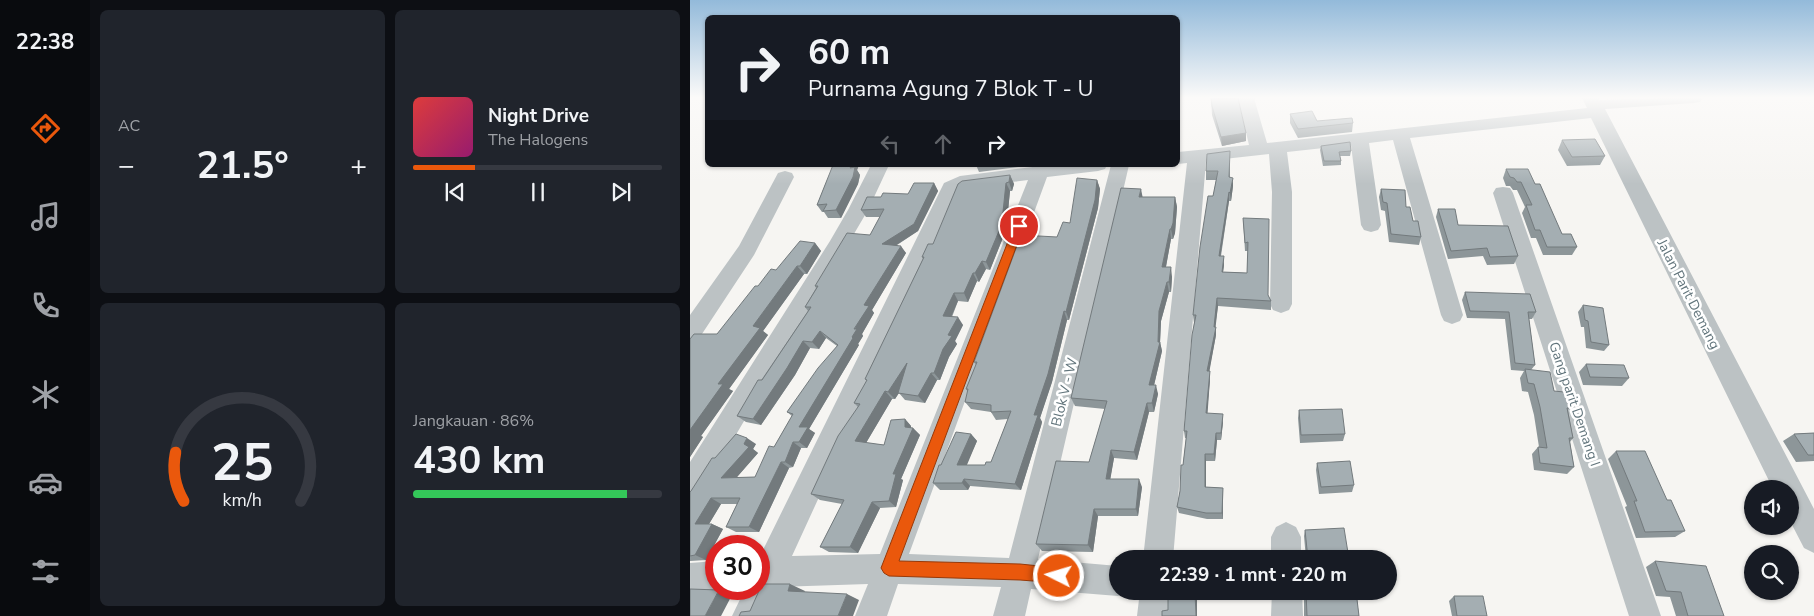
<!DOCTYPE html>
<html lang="id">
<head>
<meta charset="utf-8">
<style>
	body { margin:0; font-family:"Nunito Sans",sans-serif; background:#20242c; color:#f1f3f6; height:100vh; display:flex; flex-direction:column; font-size:19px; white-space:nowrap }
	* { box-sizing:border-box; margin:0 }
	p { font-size:16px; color:#9ea1a6 }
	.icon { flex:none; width:28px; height:28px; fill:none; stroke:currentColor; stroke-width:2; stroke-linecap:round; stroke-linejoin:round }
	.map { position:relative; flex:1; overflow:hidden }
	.side { display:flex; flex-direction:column; gap:10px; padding:10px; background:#0d0f14; width:600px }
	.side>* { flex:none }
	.banner { position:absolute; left:15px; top:15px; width:475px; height:152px; border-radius:8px; box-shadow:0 1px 4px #0004; background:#171b24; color:#f1f3f6; overflow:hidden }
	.buttons { position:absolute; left:1054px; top:480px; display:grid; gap:10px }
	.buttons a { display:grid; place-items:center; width:55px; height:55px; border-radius:50%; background:#171b24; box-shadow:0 1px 4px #0004; font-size:25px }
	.speed { position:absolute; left:15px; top:535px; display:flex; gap:10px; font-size:25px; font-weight:700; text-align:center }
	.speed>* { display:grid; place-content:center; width:65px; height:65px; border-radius:50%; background:#171b24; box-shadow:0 1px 4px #0004; line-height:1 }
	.speed .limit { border:8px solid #d22; background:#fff; color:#111 }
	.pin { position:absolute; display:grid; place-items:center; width:42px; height:42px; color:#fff; margin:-21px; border:2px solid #fff; border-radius:50%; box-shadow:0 1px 5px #0007 }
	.me { position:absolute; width:55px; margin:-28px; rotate:275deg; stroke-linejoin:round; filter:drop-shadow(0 0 4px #0008) }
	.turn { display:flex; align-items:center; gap:18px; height:105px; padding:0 20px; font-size:22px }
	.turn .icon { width:65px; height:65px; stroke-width:2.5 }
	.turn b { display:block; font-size:35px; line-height:42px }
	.lanes { display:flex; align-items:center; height:48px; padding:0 20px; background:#0003; justify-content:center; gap:25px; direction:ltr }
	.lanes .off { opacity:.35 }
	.big { font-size:38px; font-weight:700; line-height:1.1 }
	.side .widget { flex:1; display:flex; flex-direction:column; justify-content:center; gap:8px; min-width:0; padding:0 18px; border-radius:8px; background:#20242c }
	.side .dial { align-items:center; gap:0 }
	.dial svg { height:130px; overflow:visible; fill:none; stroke:#363941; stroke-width:7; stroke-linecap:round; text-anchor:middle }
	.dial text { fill:#f1f3f6; stroke:none }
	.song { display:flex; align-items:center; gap:15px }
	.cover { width:60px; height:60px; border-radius:8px; background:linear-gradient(135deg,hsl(0 70% 55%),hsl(320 70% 35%)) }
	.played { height:5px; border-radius:2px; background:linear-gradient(90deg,#ea580c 25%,#363941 25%) }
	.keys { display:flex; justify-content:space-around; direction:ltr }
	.heat { display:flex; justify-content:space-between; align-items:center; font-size:28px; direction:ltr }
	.charge { height:8px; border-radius:4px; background:linear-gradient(90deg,#34c759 86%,#363941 0) }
	.side .tiles { flex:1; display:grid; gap:10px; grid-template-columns:repeat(2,1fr) }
	.trip { position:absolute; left:419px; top:550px; width:288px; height:50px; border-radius:25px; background:#171b24; box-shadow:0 1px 4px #0004; font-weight:700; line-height:50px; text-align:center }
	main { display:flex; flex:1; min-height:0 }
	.tabs { display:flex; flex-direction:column; width:90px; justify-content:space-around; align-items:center; background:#090b0e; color:#9ea1a6 }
	.tabs .icon { width:35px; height:35px }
	.tabs .selected { color:#ea580c }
	.tabs b { font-size:22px; color:#f1f3f6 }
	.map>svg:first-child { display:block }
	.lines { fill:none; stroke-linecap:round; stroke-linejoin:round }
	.minor { fill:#bcc2c4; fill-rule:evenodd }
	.wall { fill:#8d9699 }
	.shaded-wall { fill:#737a7d }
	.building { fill:#a4aeb2; stroke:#737a7d }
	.route { fill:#ea580c; stroke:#983908 }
	.labels { text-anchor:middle; stroke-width:5; stroke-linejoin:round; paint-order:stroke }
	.street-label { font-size:14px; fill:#62757c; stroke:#fff }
</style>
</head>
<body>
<main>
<nav class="tabs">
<b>22:38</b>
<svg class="icon selected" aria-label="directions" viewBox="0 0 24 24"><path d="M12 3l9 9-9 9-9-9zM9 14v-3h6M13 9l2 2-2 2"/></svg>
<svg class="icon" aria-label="music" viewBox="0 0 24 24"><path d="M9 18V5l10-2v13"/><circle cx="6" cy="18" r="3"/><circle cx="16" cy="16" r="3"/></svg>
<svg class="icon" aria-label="phone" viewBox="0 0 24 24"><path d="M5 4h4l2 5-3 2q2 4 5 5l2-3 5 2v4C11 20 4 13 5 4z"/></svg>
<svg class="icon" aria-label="climate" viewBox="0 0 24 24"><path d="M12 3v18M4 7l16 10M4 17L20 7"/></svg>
<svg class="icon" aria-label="car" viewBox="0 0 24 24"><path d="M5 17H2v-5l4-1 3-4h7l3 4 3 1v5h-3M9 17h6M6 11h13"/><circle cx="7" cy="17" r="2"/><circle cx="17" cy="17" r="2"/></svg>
<svg class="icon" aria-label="filters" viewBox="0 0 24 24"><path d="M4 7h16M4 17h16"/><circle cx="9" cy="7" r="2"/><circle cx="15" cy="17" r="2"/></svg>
</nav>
<section class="side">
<div class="tiles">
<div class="widget"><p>AC</p>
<div class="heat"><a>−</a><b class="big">21.5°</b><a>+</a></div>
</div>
<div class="widget">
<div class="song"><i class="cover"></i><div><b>Night Drive</b><p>The Halogens</p></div></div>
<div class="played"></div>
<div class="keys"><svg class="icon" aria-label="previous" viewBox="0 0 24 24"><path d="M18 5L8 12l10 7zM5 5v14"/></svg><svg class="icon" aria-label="pause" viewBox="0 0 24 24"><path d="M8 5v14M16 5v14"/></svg><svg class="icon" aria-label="next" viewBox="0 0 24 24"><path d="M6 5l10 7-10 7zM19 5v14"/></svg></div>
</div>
<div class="widget dial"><svg viewBox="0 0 100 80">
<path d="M14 69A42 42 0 1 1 86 69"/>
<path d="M14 69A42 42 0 0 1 9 39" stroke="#ea580c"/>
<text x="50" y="56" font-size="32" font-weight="700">25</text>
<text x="50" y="72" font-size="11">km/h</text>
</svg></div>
<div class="widget"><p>Jangkauan · 86%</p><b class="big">430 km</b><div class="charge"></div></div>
</div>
</section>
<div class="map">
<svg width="1124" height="616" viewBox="0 0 1124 616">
	<rect width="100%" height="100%" fill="#f6f5f2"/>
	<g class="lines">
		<path class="minor" d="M548,98H564L577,143L897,108L892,98H908L909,100L1012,98L1010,102L1004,103L915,109L1124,509V553L1114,548L1100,521V489H1083L901,118L720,138L773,315L770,321L762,324L754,321L751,315L703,140L679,143L691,225L688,230L681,232L674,230L671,225L661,145L597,152L602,192V304L599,310L591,313L583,310L580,304L582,192L579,154L516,161L483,559H453L497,163L488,164V152L559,145Z
			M181,165H199L178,210L10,496L0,500V462L140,241L158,210Z
			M359,165H417L415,169L408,171L357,177L219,554L319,558L421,165H439L348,559L428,566V591L439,592L428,596L341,589L335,616H303L311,587L208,584L197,616H165L178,584L87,587L74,616H42L55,589H69V558L254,183L270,176ZM338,180L190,554L102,556L269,192L275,188Z
			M95,171L102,173L104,177L64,255L8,340L0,342V315L49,246L88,173Z
			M813,187L820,188L823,193L971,616H939L803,193L806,188Z
			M596,522L606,527L611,537V559H581V537L586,527Z
			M26,561V589H32L26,591L0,593V563Z
			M450,591H480L479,616H447Z
			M582,591H612L613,616H581Z"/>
	</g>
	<path class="wall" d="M521,98L556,133V141L532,146L522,115Z
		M600,114L627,121L663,123L662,132L608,138L600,123Z
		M872,140L915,156L910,165L877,166L868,150Z
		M631,146L661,151L660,156H650L651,161V165L633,166L630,150Z
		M540,160V177L543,186L541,201H539L531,256L534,265L533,272L557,273L558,251H555L553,218L578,295L581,301V310L528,306L525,327L526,335L519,371L520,379L517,413L533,422L531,440H527L525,461H516V487L533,488V519H517L489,513L487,507L490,491L496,438H495L494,431L504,323L503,315L526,180H516V171Z
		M143,165H169L167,170L170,175L168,184L151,218H138L134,212H132L127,205Z
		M286,165H344L289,172Z
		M816,169L845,184L872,234L887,247L882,255H853L846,238H841L832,213L835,207L827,190H823L820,186H816L813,178Z
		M320,175L324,184L322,191H320L317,221L312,240L300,270L296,269L289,282L287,281L278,302L268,301L262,317L273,325L265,341L267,344L259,357L250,380H247L235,403L215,400L209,393L205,399H202L176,443L194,445L215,419L221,426V428H223L230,435L211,479L213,480L206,507L190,508L168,553L139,552L130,547L152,504L130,500L121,494L168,407L164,403L177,381L175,379L233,259L232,257L243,244Z
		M407,180L410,189L408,208L379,320H377L362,382L350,418L352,422L351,426L331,490L280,486L278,490H250L243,483L251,465L281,434L287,441L276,465H295L301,462L318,419L306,420L301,412L281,409L275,402L278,392L276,389L286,365L284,362L367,237L380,223Z
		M244,183L248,191L228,231L207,245L216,253L182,310L184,313L172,334L173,336L168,344L169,345L119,429L125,433L117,448H111L103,467L99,468L69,532H46L36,527L47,504H31L19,524H22L33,529L16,560L0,561V492L1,491L25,458L66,444L63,449L68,453L46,478L65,477L84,447L102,416L97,412L147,346L136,338L129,349L120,348L105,375L71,425L56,422L47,416L118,311L115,307L126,288L125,286L180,235L190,217H176L171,210L191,197L218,194Z
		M691,189L716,207L731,237L729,245L699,242L695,211L691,210L689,197Z
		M452,197H485L487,207L485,233L483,239H481L476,267L482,277L481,292H479L471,321L470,342L472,351L464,385L468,394L464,412H459L447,460L424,458L420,479L452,487L448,516H408L403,552L352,551L346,544L399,462L415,409L385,406L381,398Z
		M748,209L768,225L828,256L824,264L797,265L793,256L758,259L746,217Z
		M125,243L131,251L117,274H114L73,331L78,335L39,389L43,391L11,436L13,437L0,457V339L27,334L68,286L86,270Z
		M775,292L846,312L842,319H839L845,365L841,370L864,391L879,408L878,410L883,438L880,442L884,467L877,474L844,470L842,454L848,447H849L844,415L838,392L832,391L830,378L834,371L821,370L815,319L777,318L772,300Z
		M893,305L919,345L914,351L896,348L894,327H891L888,312Z
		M896,364L939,378L932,386L893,385L889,372Z
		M609,410L655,434L653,441L610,443L608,418Z
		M1124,433V461L1106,462L1093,441L1104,434Z
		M926,451L977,500L995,531L985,537L946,538L935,507L937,506L918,459Z
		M627,463L664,485L662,492L629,494L626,470Z
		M615,530L659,559H616L614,536Z
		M965,561L1034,616H986L980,597L966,596L956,567Z
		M614,591H666L669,616H614Z
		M764,596L797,616H762L759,601Z"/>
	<path class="shaded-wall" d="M556,133V141L532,146L531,137Z
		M162,165H169L167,170L170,175L168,184L151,218L146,210Z
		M320,175L324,184L322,191L319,182Z
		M543,178V186L541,201L540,193Z
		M407,180L410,189L408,208L379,320L376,312Z
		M244,183L248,191L228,231L197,251L192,244Z
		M316,183L320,191L317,221L312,240L300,270L296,262Z
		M451,189L453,199L449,197Z
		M539,192V201L529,265V256Z
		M485,197L487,207L485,233L483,239L481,229Z
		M480,229L481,239L474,277L472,267Z
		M125,243L131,251L117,274L110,266Z
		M211,246L216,253L182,310L184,313L172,334L173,336L168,344L169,345L119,429L125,433L117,448L109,442V427L162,337L174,305Z
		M534,256V265L532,280V272Z
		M292,261L296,269L289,282L285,273Z
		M107,266L114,274L73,331L78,335L39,389L43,391L11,436L13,437L0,457V430L63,326Z
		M481,267L482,277L481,292L479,282Z
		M283,273L287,281L278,302L274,293Z
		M477,282L479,292L471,321L470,343V342L472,351L462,394L459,385L468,342L469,311Z
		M264,293L268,301L258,324L253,316Z
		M527,298L528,306L525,332L526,327V335L518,379L517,371Z
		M374,311L377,320L362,382L350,418L352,422L351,426L331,490L325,484L344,415Z
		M268,317L273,325L265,341L267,344L259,357L250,380L244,373L258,335Z
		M130,331L136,338L129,349L122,342Z
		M113,341L120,348L105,375L71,425L63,419Z
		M217,363L223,371L205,399L198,392Z
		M520,371V379L517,421L516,413Z
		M241,373L247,380L235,403L228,396Z
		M466,385L468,394L464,412L462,403Z
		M195,391L202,399L173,448L165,441Z
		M457,403L459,412L447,460L444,452Z
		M533,414V422L531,440V433Z
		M215,419L221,426V432L223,428L230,435L211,479L213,480L206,507L199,501L203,474L215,427Z
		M526,433L527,440L525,461L524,454Z
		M281,434L287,441L274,472L267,465Z
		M57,438L66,444L63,449L68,453L41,484L31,478Z
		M103,442L111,448L103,467L95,462Z
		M421,450L424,458L419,487L416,479Z
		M515,454L516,461V494L515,487Z
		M91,462L99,468L69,532L59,527Z
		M274,479L280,486L278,490L272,483Z
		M449,479L452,487L448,516L446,509Z
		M533,488V519L532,513Z
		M21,498L31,504L16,529L5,524Z
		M182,502L190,508L168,553L160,547Z
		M404,509L408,516L403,552L398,545Z
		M22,524L33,529L16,560L5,555Z
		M100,584L115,591L112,598L98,591Z
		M29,590L42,595L31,616H15Z
		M505,593L507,600V616H506Z
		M157,594L169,600L163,616H148Z"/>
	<path class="building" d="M521,98H548L556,133L531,137L522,106Z
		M622,111L627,121L662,118L663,123L608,129L600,114Z
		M905,139L915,156L882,157L872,140Z
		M660,142L661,151L649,152L651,161H634L631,146Z
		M540,151L539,177L543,178L540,193L539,192L529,256H534L532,272L557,273L558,242L555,243L553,218L579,219L578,295L581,301L527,298L524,327H526L517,371H520L516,413L533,414L531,433H526L524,454H515V487L533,488L532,513H516L487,507L490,491L491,465H493L497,431H494L502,335L506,315H503L510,247L518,196H523L528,171H516L517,154Z
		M143,165H162L160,168L165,167L163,177L146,210L133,211L137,204L127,205Z
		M816,169H838L845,184H850L872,234H881L887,247H857L850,230H845L836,205H842L831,182H827L824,178L820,177Z
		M320,175L319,182L316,183L313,212L309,231L296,262L292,261L285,273H283L274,293H264L253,316L268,317L258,335L262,336L253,349L244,373H241L228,396L208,393L217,363L198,392L195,391L165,441L194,445L201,420L215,419V427L223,428L203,474H206L199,501L182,502L160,547H130L154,500L121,494L148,436L170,404L164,403L177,380L175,379L234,257H232L238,244H243L268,184L272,181Z
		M387,178L407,180L405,200L376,312L374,311L358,374L344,415H348L325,484L274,479L272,483H243L249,465H251L266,432L281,434L267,465H295L296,462H301L321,411L301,412V405L275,402L278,389H276L287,362H284L331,235L367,237L373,222L380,223Z
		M224,183H244L224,224L192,244L211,246L174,305L179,306L164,329H167L162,337L163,338L109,427H118L109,442H103L95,462H91L59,527H36L50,498H21L5,524H22L5,555L0,556V492L1,491L22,458H25L46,434L57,438L54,444L59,447L31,478L65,477L79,446L84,447L103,414L97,412L128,368L148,345L130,331L122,342L113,341L97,368L63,419L47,416L68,380H72L121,307H115L128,286H125L157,233L180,235L194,209L171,210L177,197H191L193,193L218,194Z
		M431,188L451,189L449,197H485L483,223L481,229H480L472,267H481L479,282H477L469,311L468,342H470L459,385H466L462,403H457L444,452L421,450L416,479H449L446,509H404L398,545L346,544L366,461L399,462L417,401L381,398Z
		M691,189L715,190L716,207H720L723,221H728L731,237L701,234L697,203L693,202Z
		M748,209H765L768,225L818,226L828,256L800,257L797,248L761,251Z
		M110,241L125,243L110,266H107L63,326L70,328L28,384H33L0,430V339L4,334H27L65,286H68L81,269L86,270Z
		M775,292L840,294L846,312H838L845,365L825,363L819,312L780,311Z
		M893,305L913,308L919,345L901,342L898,321L895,320Z
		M896,364L934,365L939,378L900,377Z
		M835,369L860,372L864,391L874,392L879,408H877L883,438H879L884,467L850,463L848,447L857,448L850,407L844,384L838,383Z
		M652,409L655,434L611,435L609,410Z
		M1124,433V455H1118L1104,434Z
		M926,451H955L977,500H981L995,531L955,532L944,501H947Z
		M660,461L664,485L631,487L627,463Z
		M654,528L659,559H618L615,530Z
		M965,561L1016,566L1034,616H998L991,592L976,591Z
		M72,584H100L98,591L157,594L148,616H49L51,612L60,611Z
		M0,589L29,590L15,616H0Z
		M616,591H666L669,616H617Z
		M505,593L506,616H472V611L478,610V595Z
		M764,596H793L797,616H767Z"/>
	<linearGradient id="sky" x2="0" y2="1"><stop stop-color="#93bada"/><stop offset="0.53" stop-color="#fbfaf9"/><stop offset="1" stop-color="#fbfaf9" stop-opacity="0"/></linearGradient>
	<rect width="1124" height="184" fill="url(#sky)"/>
	<path class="route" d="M329,223L334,226L209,561L330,564L369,568L374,570L376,576L374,581L369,583L330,580L199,576L194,573L191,568L324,226Z"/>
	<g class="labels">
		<g class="street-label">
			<text transform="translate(999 294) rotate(63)" y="5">Jalan Parit Demang</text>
			<text transform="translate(374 392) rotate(-76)" y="5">Blok V - W</text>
			<text transform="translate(885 404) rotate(71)" y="5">Gang parit Demang I</text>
		</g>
	</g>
</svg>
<div class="buttons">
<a><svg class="icon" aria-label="sound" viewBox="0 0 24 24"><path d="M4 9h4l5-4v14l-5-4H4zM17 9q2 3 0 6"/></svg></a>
<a><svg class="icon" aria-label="search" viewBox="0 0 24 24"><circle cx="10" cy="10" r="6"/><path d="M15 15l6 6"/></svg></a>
</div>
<div class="speed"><div class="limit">30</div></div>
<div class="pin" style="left:329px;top:226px;background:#d93025"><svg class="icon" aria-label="arrive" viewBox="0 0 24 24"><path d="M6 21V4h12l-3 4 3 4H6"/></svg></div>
<svg class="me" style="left:369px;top:576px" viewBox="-20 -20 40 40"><circle r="17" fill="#ea580c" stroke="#fff" stroke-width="3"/><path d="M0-11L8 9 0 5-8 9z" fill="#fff"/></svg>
<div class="trip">22:39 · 1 mnt · 220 m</div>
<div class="banner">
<div class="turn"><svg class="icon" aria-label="right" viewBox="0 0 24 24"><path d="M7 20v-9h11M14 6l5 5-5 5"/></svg><div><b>60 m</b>Purnama Agung 7 Blok T - U</div></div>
<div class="lanes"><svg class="icon off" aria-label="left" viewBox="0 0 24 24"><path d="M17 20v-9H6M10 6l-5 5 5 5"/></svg><svg class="icon off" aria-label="ahead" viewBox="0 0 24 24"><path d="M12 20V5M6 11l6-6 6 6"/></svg><svg class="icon" aria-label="right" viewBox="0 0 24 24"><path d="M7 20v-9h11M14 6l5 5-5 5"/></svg></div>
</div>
</div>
</main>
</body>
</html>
